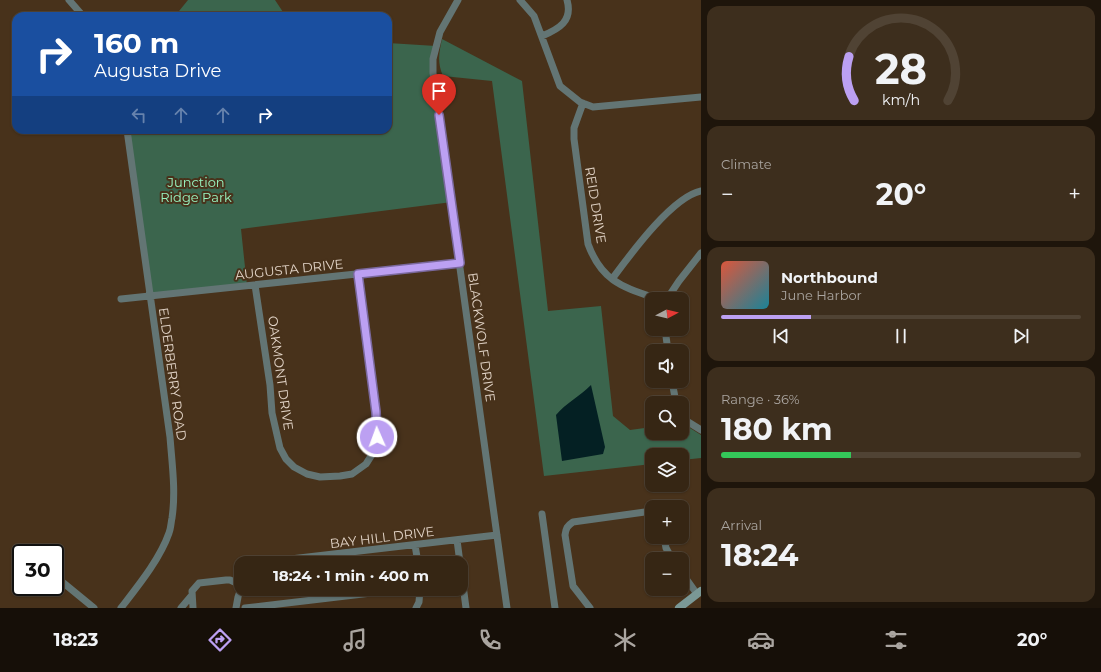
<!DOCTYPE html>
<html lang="en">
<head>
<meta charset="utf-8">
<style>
	body { margin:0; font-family:Montserrat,sans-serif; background:#3d2e1d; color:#f1f3f6; height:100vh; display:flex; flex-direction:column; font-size:15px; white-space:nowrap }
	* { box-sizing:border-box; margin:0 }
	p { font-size:13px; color:#aaa5a0 }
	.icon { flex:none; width:22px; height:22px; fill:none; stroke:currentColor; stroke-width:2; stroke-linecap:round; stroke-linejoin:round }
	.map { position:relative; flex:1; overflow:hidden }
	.side { display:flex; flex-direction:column; gap:6px; padding:6px; background:#1e150b; width:400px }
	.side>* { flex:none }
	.hud { position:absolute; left:12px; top:12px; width:380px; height:122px; border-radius:12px; box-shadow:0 1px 3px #0004,0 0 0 1px #504334; background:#1a4fa0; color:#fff; overflow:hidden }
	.needle { width:26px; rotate:83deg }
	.tools { position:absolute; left:645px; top:292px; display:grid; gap:8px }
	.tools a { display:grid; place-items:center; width:44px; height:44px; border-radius:8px; background:#362614; box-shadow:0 1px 3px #0004,0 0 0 1px #504334; font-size:20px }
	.speed { position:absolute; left:12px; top:544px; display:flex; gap:8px; font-size:20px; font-weight:700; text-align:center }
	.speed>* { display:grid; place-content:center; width:52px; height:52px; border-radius:50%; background:#362614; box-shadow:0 1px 3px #0004,0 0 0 1px #504334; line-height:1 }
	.speed .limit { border:2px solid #111; border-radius:6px; background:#fff; color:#111 }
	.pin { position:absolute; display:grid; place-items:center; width:34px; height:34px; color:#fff; margin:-41px -17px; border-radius:50% 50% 50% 0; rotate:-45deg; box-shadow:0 0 4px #0007 }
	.pin .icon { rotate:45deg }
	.me { position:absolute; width:44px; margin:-22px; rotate:358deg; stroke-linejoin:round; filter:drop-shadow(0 0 3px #0008) }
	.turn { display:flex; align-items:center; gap:14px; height:84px; padding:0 16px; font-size:18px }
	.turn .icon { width:52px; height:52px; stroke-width:2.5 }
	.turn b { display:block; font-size:28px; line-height:34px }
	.lanes { display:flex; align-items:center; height:38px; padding:0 16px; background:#0003; justify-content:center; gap:20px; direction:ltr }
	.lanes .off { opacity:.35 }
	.big { font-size:30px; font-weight:700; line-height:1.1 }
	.side .widget { flex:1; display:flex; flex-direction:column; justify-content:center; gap:6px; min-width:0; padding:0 14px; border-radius:12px; background:#3d2e1d }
	.side .dial { align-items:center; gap:0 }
	.dial svg { height:104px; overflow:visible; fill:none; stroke:#504334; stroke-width:7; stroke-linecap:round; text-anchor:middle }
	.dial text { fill:#f1f3f6; stroke:none }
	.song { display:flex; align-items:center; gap:12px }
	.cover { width:48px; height:48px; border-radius:6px; background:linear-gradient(135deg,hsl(10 70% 55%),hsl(190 70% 35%)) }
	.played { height:4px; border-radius:2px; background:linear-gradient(90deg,#bca0f2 25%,#504334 25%) }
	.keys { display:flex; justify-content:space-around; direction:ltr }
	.heat { display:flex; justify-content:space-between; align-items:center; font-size:22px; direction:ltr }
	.charge { height:6px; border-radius:3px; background:linear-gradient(90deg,#34c759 36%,#504334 0) }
	.trip { position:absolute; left:234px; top:556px; width:234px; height:40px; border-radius:12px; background:#362614; box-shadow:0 1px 3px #0004,0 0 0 1px #504334; font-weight:700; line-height:40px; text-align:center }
	.tabs { display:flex; height:64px; justify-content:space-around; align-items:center; background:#160f08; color:#aaa5a0 }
	.tabs .icon { width:28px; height:28px }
	.tabs .current { color:#bca0f2 }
	.tabs b { font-size:18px; color:#f1f3f6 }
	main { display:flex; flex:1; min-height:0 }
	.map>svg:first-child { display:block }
	.green { fill:#3b654d }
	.water { fill:#042023 }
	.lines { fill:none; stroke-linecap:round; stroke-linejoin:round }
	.street { stroke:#637574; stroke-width:7 }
	.secondary { stroke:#7a9896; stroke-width:8 }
	.route-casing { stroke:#7a689d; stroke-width:10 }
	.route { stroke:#bca0f2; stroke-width:7 }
	.labels { text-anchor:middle; stroke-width:4; stroke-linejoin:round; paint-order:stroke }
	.park-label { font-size:13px; fill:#99f6c2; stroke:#48321b }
	.street-label { font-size:13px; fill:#e2d4c7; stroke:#48321b }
</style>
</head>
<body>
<main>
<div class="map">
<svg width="701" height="608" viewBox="0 0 701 608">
	<rect width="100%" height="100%" fill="#48321b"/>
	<path class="green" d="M188,0H275L283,12L289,16H175Z
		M442,39L522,81L548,311L601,306L613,416L630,430L652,427V433H682V423L701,435V458L682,460V455H652V464L544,476L492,81L443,76C437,62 439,53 442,39Z
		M388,43L436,46L433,59L452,202L241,229L247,286L150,295L127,130H388Z"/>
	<path class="water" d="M591,385L605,447L603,454L562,461L556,415C566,403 580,396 591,385Z"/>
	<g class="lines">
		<path class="street" d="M69,0L83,16
			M458,0L440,32L433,59V73L507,608
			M520,0L534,16L560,86L580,102L593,107L701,97
			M542,36C559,29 573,21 567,0
			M583,103L574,128V139L588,244C602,282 623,287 658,299
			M612,279C630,255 672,197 701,191
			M255,285L270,385L272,413L280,448L286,459L294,467L307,474L320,477L340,476L352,474L366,464L373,453L377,437L376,412L358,274
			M121,299L460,263
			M667,299L679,281L701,253
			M665,329L668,351
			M672,381L676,403
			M682,415L685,420L701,430
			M542,514L555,608
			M664,537L666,548L672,559
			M457,540L460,563
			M415,545L418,563
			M21,549L25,553
			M269,563L282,560L497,535
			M461,570L466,608
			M682,573L697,594
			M55,576L94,608
			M121,608C138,586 160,559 169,533C171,528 171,522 172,518C176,491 172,464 170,437L127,130
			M181,608L192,595
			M193,608L192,591L199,583L226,580H230L241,585
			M236,608L238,597L241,588
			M245,608L405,589
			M416,608L419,602L420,589
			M590,608L573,586L565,535C566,528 567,526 573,522L652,511"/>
		<path class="secondary" d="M679,608L701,591"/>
	</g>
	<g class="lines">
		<defs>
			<path id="route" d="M377,437L376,412L358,274L460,263L439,115"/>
		</defs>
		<use href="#route" class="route-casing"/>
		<use href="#route" class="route"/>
	</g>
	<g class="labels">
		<g class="park-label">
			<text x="196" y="187">Junction<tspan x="196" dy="15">Ridge Park</tspan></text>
		</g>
		<g class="street-label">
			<text transform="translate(596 205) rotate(81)" y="5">REID DRIVE</text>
			<text transform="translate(289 269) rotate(-6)" y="5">AUGUSTA DRIVE</text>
			<text transform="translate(482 337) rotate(82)" y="5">BLACKWOLF DRIVE</text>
			<text transform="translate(281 373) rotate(82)" y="5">OAKMONT DRIVE</text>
			<text transform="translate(173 374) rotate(82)" y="5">ELDERBERRY ROAD</text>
			<text transform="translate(382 537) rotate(-7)" y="5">BAY HILL DRIVE</text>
		</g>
	</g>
</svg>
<div class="tools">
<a><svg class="needle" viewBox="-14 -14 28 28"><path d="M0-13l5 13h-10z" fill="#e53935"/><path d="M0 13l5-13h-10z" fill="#aaa5a0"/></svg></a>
<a><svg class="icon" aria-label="sound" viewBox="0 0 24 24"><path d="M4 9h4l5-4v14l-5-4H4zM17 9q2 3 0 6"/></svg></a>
<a><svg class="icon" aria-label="search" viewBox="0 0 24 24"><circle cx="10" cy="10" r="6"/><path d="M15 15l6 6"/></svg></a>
<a><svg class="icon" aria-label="layers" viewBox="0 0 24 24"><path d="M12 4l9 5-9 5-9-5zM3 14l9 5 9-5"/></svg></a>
<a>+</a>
<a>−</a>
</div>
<div class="speed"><div class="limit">30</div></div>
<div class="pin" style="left:439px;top:115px;background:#d93025"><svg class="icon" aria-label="arrive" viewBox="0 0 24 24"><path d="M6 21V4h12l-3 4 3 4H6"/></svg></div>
<svg class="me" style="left:377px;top:437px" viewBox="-20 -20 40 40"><circle r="17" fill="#bca0f2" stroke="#fff" stroke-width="3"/><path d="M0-11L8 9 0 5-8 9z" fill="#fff"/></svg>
<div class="trip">18:24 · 1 min · 400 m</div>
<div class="hud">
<div class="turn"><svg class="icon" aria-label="right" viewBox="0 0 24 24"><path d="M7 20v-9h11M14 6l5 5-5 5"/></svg><div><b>160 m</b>Augusta Drive</div></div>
<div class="lanes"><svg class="icon off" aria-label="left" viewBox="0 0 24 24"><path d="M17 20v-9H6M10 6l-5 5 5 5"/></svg><svg class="icon off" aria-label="ahead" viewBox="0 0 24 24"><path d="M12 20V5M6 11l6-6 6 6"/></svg><svg class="icon off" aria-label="ahead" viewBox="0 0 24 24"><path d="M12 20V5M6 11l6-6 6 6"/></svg><svg class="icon" aria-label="right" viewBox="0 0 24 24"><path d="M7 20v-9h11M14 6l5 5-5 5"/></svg></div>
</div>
</div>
<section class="side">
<div class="widget dial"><svg viewBox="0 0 100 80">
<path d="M14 69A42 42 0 1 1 86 69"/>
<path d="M14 69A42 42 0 0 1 10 35" stroke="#bca0f2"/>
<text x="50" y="56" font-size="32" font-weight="700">28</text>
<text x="50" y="72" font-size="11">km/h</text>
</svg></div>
<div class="widget"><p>Climate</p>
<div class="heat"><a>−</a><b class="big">20°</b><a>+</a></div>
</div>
<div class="widget">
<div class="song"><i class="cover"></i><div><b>Northbound</b><p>June Harbor</p></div></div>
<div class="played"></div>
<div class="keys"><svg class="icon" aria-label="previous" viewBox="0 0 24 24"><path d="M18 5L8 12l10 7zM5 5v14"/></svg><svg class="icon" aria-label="pause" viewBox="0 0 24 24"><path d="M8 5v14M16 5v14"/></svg><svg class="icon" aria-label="next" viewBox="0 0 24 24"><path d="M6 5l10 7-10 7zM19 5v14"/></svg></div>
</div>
<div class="widget"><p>Range · 36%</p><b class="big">180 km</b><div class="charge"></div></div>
<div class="widget"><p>Arrival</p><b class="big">18:24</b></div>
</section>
</main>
<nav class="tabs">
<b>18:23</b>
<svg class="icon current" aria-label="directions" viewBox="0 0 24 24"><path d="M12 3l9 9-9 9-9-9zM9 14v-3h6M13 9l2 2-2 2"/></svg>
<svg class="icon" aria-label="music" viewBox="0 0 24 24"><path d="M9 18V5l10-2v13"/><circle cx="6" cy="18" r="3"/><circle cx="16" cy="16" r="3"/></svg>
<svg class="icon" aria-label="phone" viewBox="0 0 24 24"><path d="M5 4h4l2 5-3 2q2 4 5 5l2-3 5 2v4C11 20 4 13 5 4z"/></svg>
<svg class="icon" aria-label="climate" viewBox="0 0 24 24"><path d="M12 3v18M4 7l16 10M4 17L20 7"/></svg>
<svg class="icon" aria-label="car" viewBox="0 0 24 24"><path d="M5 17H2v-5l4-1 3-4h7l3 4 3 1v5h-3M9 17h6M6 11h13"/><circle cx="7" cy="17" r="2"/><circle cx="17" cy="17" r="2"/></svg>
<svg class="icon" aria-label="filters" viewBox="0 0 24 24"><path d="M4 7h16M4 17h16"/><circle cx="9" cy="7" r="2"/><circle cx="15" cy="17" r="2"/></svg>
<b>20°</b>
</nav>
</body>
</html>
